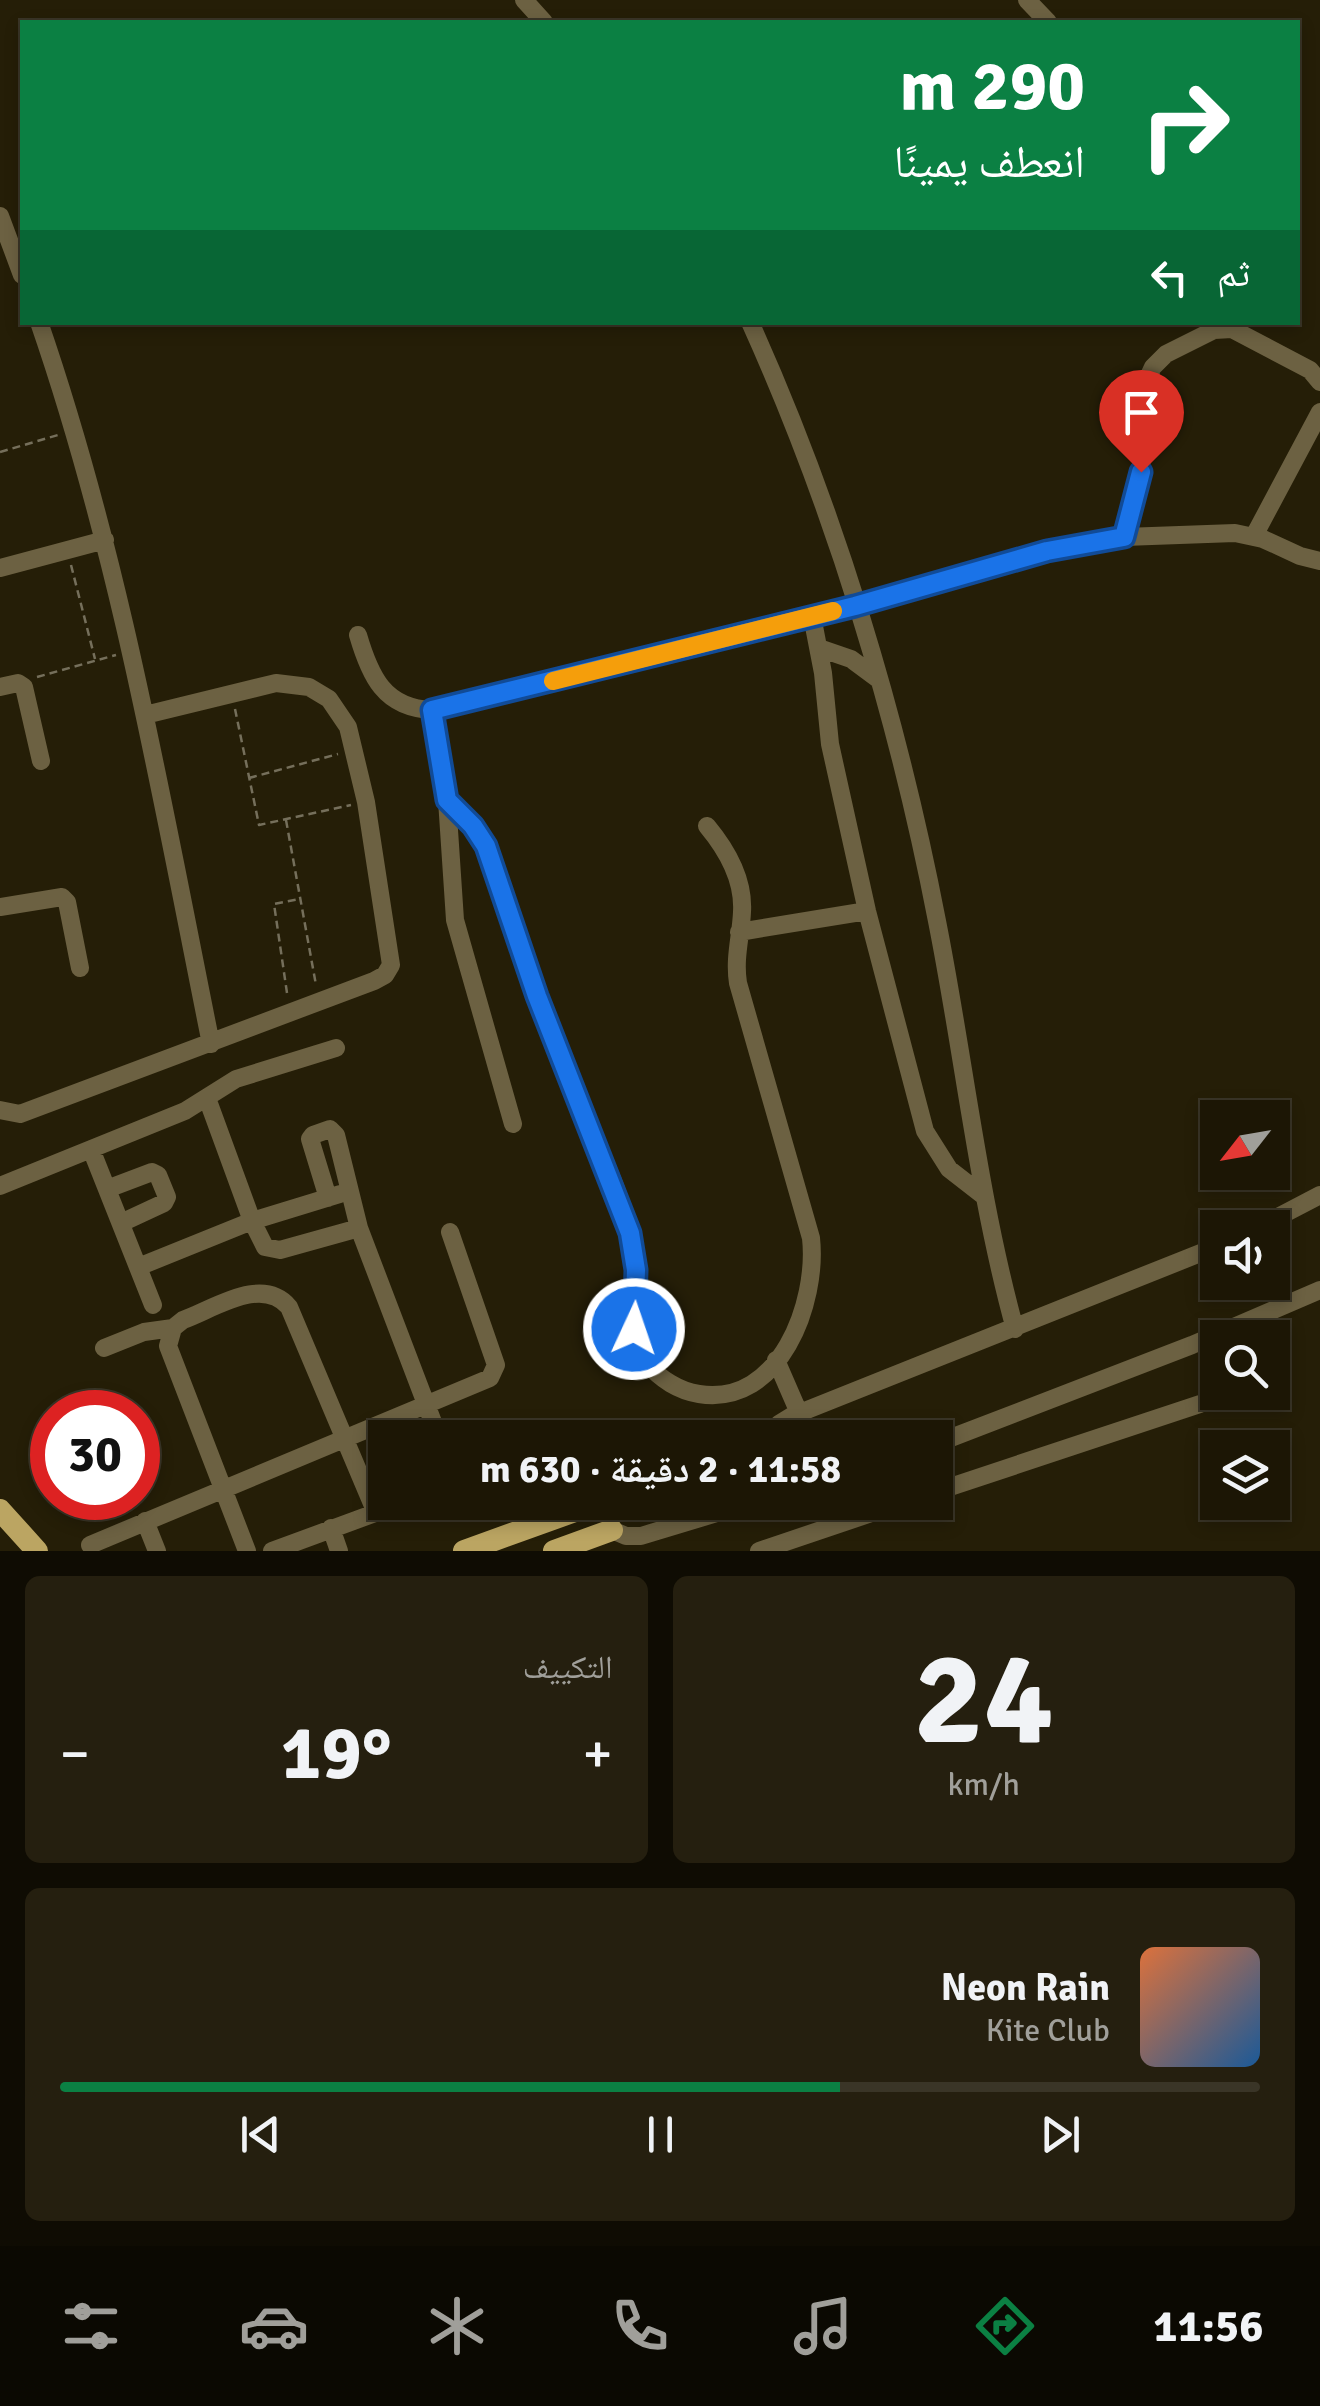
<!DOCTYPE html>
<html lang="ar">
<head>
<meta charset="utf-8">
<style>
	body { margin:0; font-family:Signika,"Noto Naskh Arabic",sans-serif; background:#251f0f; color:#f1f3f6; direction:rtl; height:100vh; display:flex; flex-direction:column; font-size:38px; white-space:nowrap }
	* { box-sizing:border-box; margin:0 }
	p { font-size:32px; color:#a09f9a }
	.icon { flex:none; width:55px; height:55px; fill:none; stroke:currentColor; stroke-width:2; stroke-linecap:round; stroke-linejoin:round }
	.map { position:relative; height:1551px; overflow:hidden; direction:ltr }
	.sheet { display:flex; flex-direction:column; gap:25px; padding:25px; background:#0f0c03; flex:1 }
	.sheet>* { flex:none }
	.guide { position:absolute; left:20px; top:20px; width:1280px; height:305px; border-radius:0px; box-shadow:0 5px 15px #0003,0 0 0 2px #3a3527; direction:rtl; background:#0b8043; color:#fff; overflow:hidden }
	.needle { width:65px; rotate:239deg }
	.buttons { position:absolute; left:1200px; top:1100px; display:grid; gap:20px }
	.buttons a { display:grid; place-items:center; width:90px; height:90px; border-radius:0px; background:#1c1605; box-shadow:0 5px 15px #0003,0 0 0 2px #3a3527; font-size:50px }
	.speed { position:absolute; left:30px; top:1390px; display:flex; gap:20px; font-size:50px; font-weight:700; text-align:center }
	.speed>* { display:grid; place-content:center; width:130px; height:130px; border-radius:50%; background:#1c1605; box-shadow:0 5px 15px #0003,0 0 0 2px #3a3527; line-height:1 }
	.speed .limit { border:15px solid #d22; background:#fff; color:#111 }
	.pin { position:absolute; display:grid; place-items:center; width:85px; height:85px; color:#fff; margin:-102px -42px; border-radius:50% 50% 50% 0; rotate:-45deg; box-shadow:0 0 10px #0007 }
	.pin .icon { rotate:45deg }
	.me { position:absolute; width:110px; margin:-55px; rotate:3deg; stroke-linejoin:round; filter:drop-shadow(0 0 8px #0008) }
	.turn { display:flex; align-items:center; gap:35px; height:210px; padding:0 50px; font-size:45px }
	.turn .icon { width:130px; height:130px; stroke-width:2.5 }
	.turn b { display:block; font-size:70px; line-height:85px }
	.then { display:flex; align-items:center; height:95px; padding:0 50px; background:#0003; gap:20px; font-size:38px }
	.big { font-size:75px; font-weight:700; line-height:1.1 }
	.sheet .tile { flex:1; display:flex; flex-direction:column; justify-content:center; gap:15px; min-width:0; padding:0 35px; border-radius:15px; background:#251f0f }
	.sheet .dial { align-items:center; gap:0 }
	.dial b { font-size:130px; line-height:1 }
	.song { display:flex; align-items:center; gap:30px }
	.cover { width:120px; height:120px; border-radius:15px; background:linear-gradient(135deg,hsl(20 70% 55%),hsl(210 70% 35%)) }
	.played { height:10px; border-radius:5px; background:linear-gradient(90deg,#0b8043 65%,#3a3527 65%) }
	.keys { display:flex; justify-content:space-around; direction:ltr }
	.heat { display:flex; justify-content:space-between; align-items:center; font-size:55px; direction:ltr }
	.sheet .tiles { flex:1; display:grid; gap:25px; grid-template-columns:1fr 1fr }
	.tile:last-child { grid-column:span 2 }
	.trip { position:absolute; left:368px; top:1420px; width:585px; height:100px; border-radius:0px; background:#1c1605; box-shadow:0 5px 15px #0003,0 0 0 2px #3a3527; font-weight:700; line-height:100px; text-align:center; direction:rtl }
	.menu { display:flex; height:160px; justify-content:space-around; align-items:center; background:#0b0902; color:#a09f9a }
	.menu .icon { width:70px; height:70px }
	.menu .active { color:#0b8043 }
	.menu b { font-size:45px; color:#f1f3f6 }
	.map>svg:first-child { display:block }
	.lines { fill:none; stroke-linecap:round; stroke-linejoin:round }
	.path { stroke:#756f5b; stroke-width:2.5; stroke-dasharray:8 5; stroke-linecap:butt }
	.minor { stroke:#6c6142; stroke-width:18 }
	.major { stroke:#bba562; stroke-width:22 }
	.route-casing { stroke:#114b97; stroke-width:25 }
	.route { stroke:#1a73e8; stroke-width:18 }
	.slow { stroke:#f59e0b; stroke-width:18 }
</style>
</head>
<body>
<div class="map">
<svg width="1320" height="1551" viewBox="0 0 1320 1551">
	<rect width="100%" height="100%" fill="#251e07"/>
	<g class="lines">
		<path class="path" d="M0,452L58,435
			M71,565L95,659
			M37,677L116,655
			M235,709L259,825L351,805
			M249,778L338,754
			M286,820L316,985
			M287,993L274,904L300,899"/>
		<path class="minor" d="M524,0L544,22
			M1027,0L1048,22
			M0,216L22,275
			M39,322C120,557 162,801 211,1044
			M750,322C835,510 898,719 937,921C964,1057 978,1195 1015,1329
			M1254,536L1320,412
			M1124,537L1141,472L1146,382L1153,367L1166,354L1214,330L1232,329L1310,370L1320,382
			M0,568L105,540
			M812,616L823,673L830,744L867,911L925,1131L949,1169L985,1197
			M358,635C370,676 384,708 432,710L855,605L1078,545L1124,537L1235,533L1263,539L1300,556L1320,561
			M819,648L851,659L878,679
			M0,687L18,683L24,687L41,761
			M432,710L447,800L455,920L513,1124
			M447,800L473,826L486,846C515,925 537,1005 570,1083C592,1136 621,1188 633,1245C641,1284 623,1331 648,1364C660,1379 679,1391 699,1394C780,1407 818,1302 811,1238L738,983C734,958 741,936 742,912C744,879 727,850 707,826
			M0,907L62,897L67,902L80,968
			M739,932L867,911
			M207,1098L252,1221L265,1247L280,1250L359,1228
			M0,1110L20,1114L374,981L385,975L391,965L366,802L348,727L329,699L309,687L276,683L145,715
			M91,1149L153,1305
			M0,1186L185,1111L236,1079L336,1048
			M107,1189L152,1172L158,1175L167,1197L164,1203L121,1223
			M328,1198L310,1139L313,1135L330,1129L336,1135L359,1228L439,1438
			M1257,1228L1320,1195
			M138,1267L252,1221L340,1194
			M104,1348L144,1332L173,1328
			M776,1360L799,1413
			M768,1438L779,1424L792,1416L1218,1246
			M935,1444L1192,1345L1320,1290
			M935,1492L1200,1404
			M145,1521L157,1551
			M331,1528L339,1551
			M612,1530L626,1536H641L753,1502
			M90,1545L490,1378L496,1365L450,1232
			M247,1551L168,1346L173,1328L183,1320C214,1309 262,1275 289,1307L376,1513
			M272,1551L405,1502
			M759,1551L904,1502"/>
		<path class="major" d="M0,1510L37,1551
			M464,1551L600,1502
			M554,1551L612,1530"/>
	</g>
	<g class="lines">
		<defs>
			<path id="route" d="M634,1329L636,1270L630,1233L537,996L486,846L473,826L447,800L432,710L855,606L1047,551L1124,537L1141,472"/>
		</defs>
		<use href="#route" class="route-casing"/>
		<use href="#route" class="route"/>
		<path class="slow" d="M553,681L833,611"/>
	</g>
</svg>
<div class="buttons">
<a><svg class="needle" viewBox="-14 -14 28 28"><path d="M0-13l5 13h-10z" fill="#e53935"/><path d="M0 13l5-13h-10z" fill="#a09f9a"/></svg></a>
<a><svg class="icon" aria-label="sound" viewBox="0 0 24 24"><path d="M4 9h4l5-4v14l-5-4H4zM17 9q2 3 0 6"/></svg></a>
<a><svg class="icon" aria-label="search" viewBox="0 0 24 24"><circle cx="10" cy="10" r="6"/><path d="M15 15l6 6"/></svg></a>
<a><svg class="icon" aria-label="layers" viewBox="0 0 24 24"><path d="M12 4l9 5-9 5-9-5zM3 14l9 5 9-5"/></svg></a>
</div>
<div class="speed"><div class="limit">30</div></div>
<div class="pin" style="left:1141px;top:472px;background:#d93025"><svg class="icon" aria-label="arrive" viewBox="0 0 24 24"><path d="M6 21V4h12l-3 4 3 4H6"/></svg></div>
<svg class="me" style="left:634px;top:1329px" viewBox="-20 -20 40 40"><circle r="17" fill="#1a73e8" stroke="#fff" stroke-width="3"/><path d="M0-11L8 9 0 5-8 9z" fill="#fff"/></svg>
<div class="trip">11:58 · 2 دقيقة · 630 m</div>
<div class="guide">
<div class="turn"><svg class="icon" aria-label="right" viewBox="0 0 24 24"><path d="M7 20v-9h11M14 6l5 5-5 5"/></svg><div><b>290 m</b>انعطف يمينًا</div></div>
<div class="then">ثم<svg class="icon" aria-label="left" viewBox="0 0 24 24"><path d="M17 20v-9H6M10 6l-5 5 5 5"/></svg></div>
</div>
</div>
<section class="sheet">
<div class="tiles">
<div class="tile dial"><b>24</b><p>km/h</p></div>
<div class="tile"><p>التكييف</p>
<div class="heat"><a>−</a><b class="big">19°</b><a>+</a></div>
</div>
<div class="tile">
<div class="song"><i class="cover"></i><div><b>Neon Rain</b><p>Kite Club</p></div></div>
<div class="played"></div>
<div class="keys"><svg class="icon" aria-label="previous" viewBox="0 0 24 24"><path d="M18 5L8 12l10 7zM5 5v14"/></svg><svg class="icon" aria-label="pause" viewBox="0 0 24 24"><path d="M8 5v14M16 5v14"/></svg><svg class="icon" aria-label="next" viewBox="0 0 24 24"><path d="M6 5l10 7-10 7zM19 5v14"/></svg></div>
</div>
</div>
</section>
<nav class="menu">
<b>11:56</b>
<svg class="icon active" aria-label="directions" viewBox="0 0 24 24"><path d="M12 3l9 9-9 9-9-9zM9 14v-3h6M13 9l2 2-2 2"/></svg>
<svg class="icon" aria-label="music" viewBox="0 0 24 24"><path d="M9 18V5l10-2v13"/><circle cx="6" cy="18" r="3"/><circle cx="16" cy="16" r="3"/></svg>
<svg class="icon" aria-label="phone" viewBox="0 0 24 24"><path d="M5 4h4l2 5-3 2q2 4 5 5l2-3 5 2v4C11 20 4 13 5 4z"/></svg>
<svg class="icon" aria-label="climate" viewBox="0 0 24 24"><path d="M12 3v18M4 7l16 10M4 17L20 7"/></svg>
<svg class="icon" aria-label="car" viewBox="0 0 24 24"><path d="M5 17H2v-5l4-1 3-4h7l3 4 3 1v5h-3M9 17h6M6 11h13"/><circle cx="7" cy="17" r="2"/><circle cx="17" cy="17" r="2"/></svg>
<svg class="icon" aria-label="filters" viewBox="0 0 24 24"><path d="M4 7h16M4 17h16"/><circle cx="9" cy="7" r="2"/><circle cx="15" cy="17" r="2"/></svg>
</nav>
</body>
</html>
